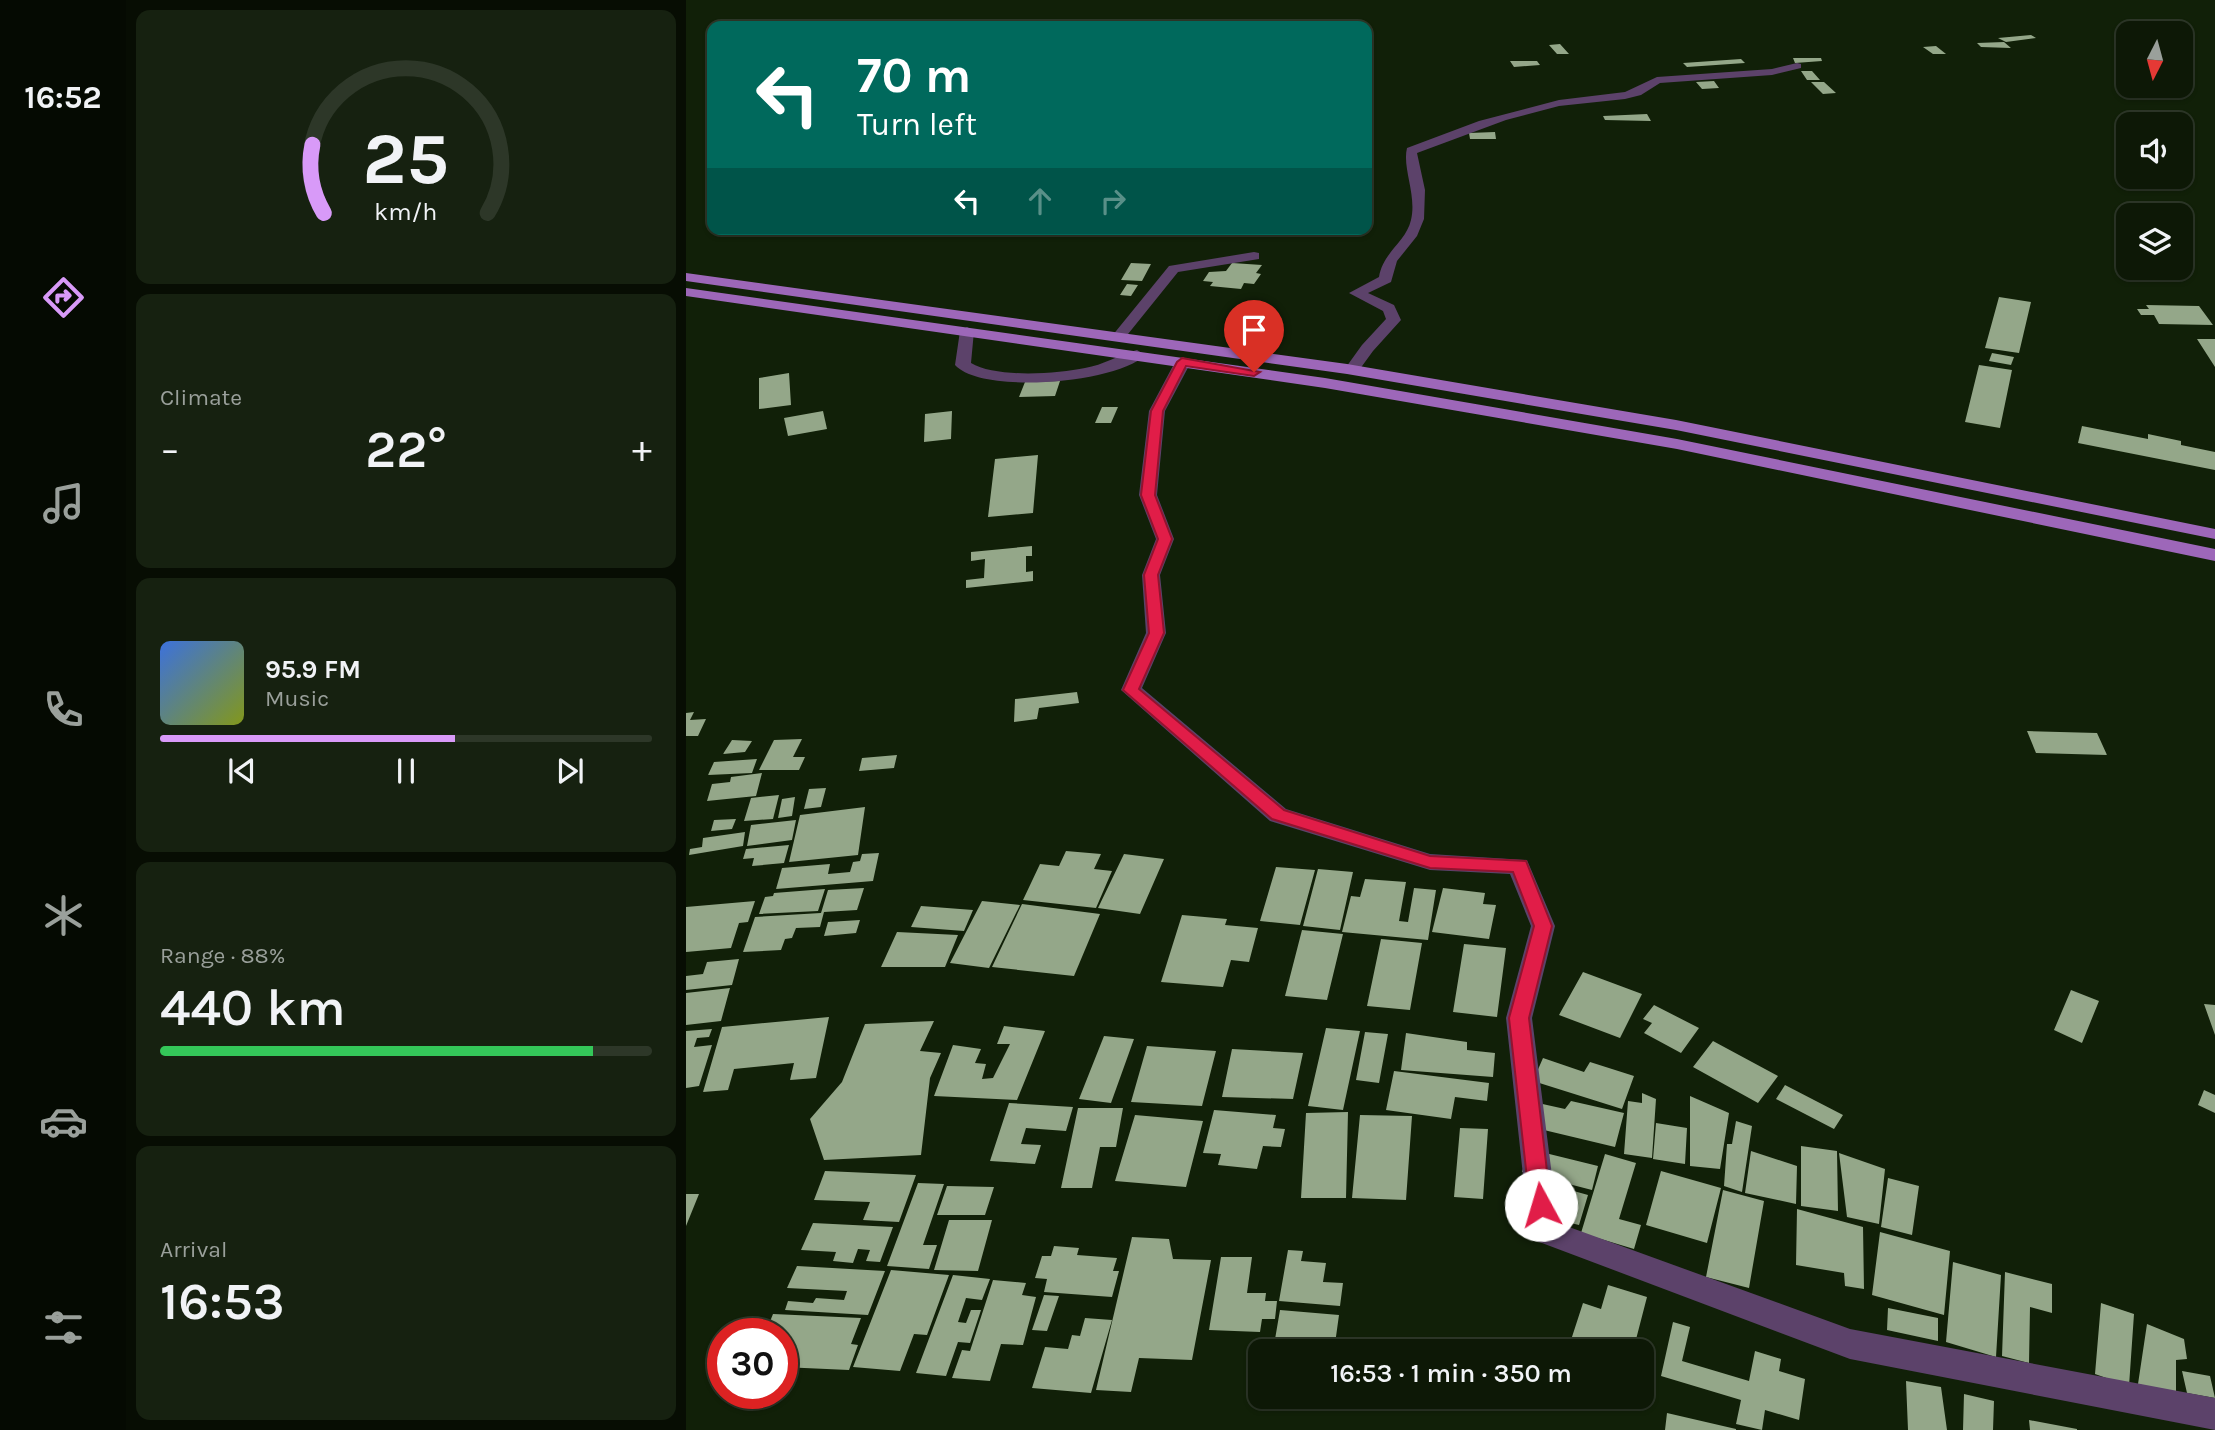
<!DOCTYPE html>
<html lang="en">
<head>
<meta charset="utf-8">
<style>
	body { margin:0; font-family:Karla,sans-serif; background:#162110; color:#f1f3f6; height:100vh; display:flex; flex-direction:column; font-size:26px; white-space:nowrap }
	* { box-sizing:border-box; margin:0 }
	p { font-size:23px; color:#9aa09b }
	.icon { flex:none; width:38px; height:38px; fill:none; stroke:currentColor; stroke-width:2; stroke-linecap:round; stroke-linejoin:round }
	.map { position:relative; flex:1; overflow:hidden }
	.side { display:flex; flex-direction:column; gap:10px; padding:10px; background:#070d03; width:560px }
	.side>* { flex:none }
	.hud { position:absolute; left:21px; top:21px; width:665px; height:214px; border-radius:14px; box-shadow:0 2px 5px #0004,0 0 0 2px #2d3728; background:#00695c; color:#fff; overflow:hidden }
	.needle { width:46px; rotate:186deg }
	.fabs { position:absolute; left:1430px; top:21px; display:grid; gap:14px }
	.fabs a { display:grid; place-items:center; width:77px; height:77px; border-radius:14px; background:#0d1806; box-shadow:0 2px 5px #0004,0 0 0 2px #2d3728; font-size:35px }
	.speed { position:absolute; left:21px; top:1318px; display:flex; gap:14px; font-size:35px; font-weight:700; text-align:center }
	.speed>* { display:grid; place-content:center; width:91px; height:91px; border-radius:50%; background:#0d1806; box-shadow:0 2px 5px #0004,0 0 0 2px #2d3728; line-height:1 }
	.speed .limit { border:10px solid #d22; background:#fff; color:#111 }
	.pin { position:absolute; display:grid; place-items:center; width:60px; height:60px; color:#fff; margin:-72px -30px; border-radius:50% 50% 50% 0; rotate:-45deg; box-shadow:0 0 7px #0007 }
	.pin .icon { rotate:45deg }
	.me { position:absolute; width:77px; margin:-38px; rotate:354deg; stroke-linejoin:round; filter:drop-shadow(0 0 5px #0008) }
	.turn { display:flex; align-items:center; gap:24px; height:147px; padding:0 35px; font-size:32px }
	.turn .icon { width:91px; height:91px; stroke-width:2.5 }
	.turn b { display:block; font-size:49px; line-height:60px }
	.lanes { display:flex; align-items:center; height:66px; padding:0 35px; background:#0003; justify-content:center; gap:35px; direction:ltr }
	.lanes .off { opacity:.35 }
	.big { font-size:52px; font-weight:600; line-height:1.1 }
	.side .tile { flex:1; display:flex; flex-direction:column; justify-content:center; gap:10px; min-width:0; padding:0 24px; border-radius:14px; background:#162110 }
	.side .dial { align-items:center; gap:0 }
	.dial svg { height:182px; overflow:visible; fill:none; stroke:#2d3728; stroke-width:7; stroke-linecap:round; text-anchor:middle }
	.dial text { fill:#f1f3f6; stroke:none }
	.song { display:flex; align-items:center; gap:21px }
	.cover { width:84px; height:84px; border-radius:10px; background:linear-gradient(135deg,hsl(220 70% 55%),hsl(70 70% 35%)) }
	.played { height:7px; border-radius:4px; background:linear-gradient(90deg,#d89af8 60%,#2d3728 60%) }
	.keys { display:flex; justify-content:space-around; direction:ltr }
	.heat { display:flex; justify-content:space-between; align-items:center; font-size:38px; direction:ltr }
	.charge { height:10px; border-radius:5px; background:linear-gradient(90deg,#34c759 88%,#2d3728 0) }
	.trip { position:absolute; left:562px; top:1339px; width:406px; height:70px; border-radius:14px; background:#0d1806; box-shadow:0 2px 5px #0004,0 0 0 2px #2d3728; font-weight:600; line-height:70px; text-align:center }
	main { display:flex; flex:1; min-height:0 }
	.menu { display:flex; flex-direction:column; width:126px; justify-content:space-around; align-items:center; background:#050a02; color:#9aa09b }
	.menu .icon { width:49px; height:49px }
	.menu .on { color:#d89af8 }
	.menu b { font-size:32px; color:#f1f3f6 }
	.map>svg:first-child { display:block }
	.building { fill:#94a789 }
	.lines { fill:none; stroke-linecap:round; stroke-linejoin:round }
	.minor { fill:#5c426a; fill-rule:evenodd }
	.major { fill:#9d67b9; fill-rule:evenodd }
	.route { fill:#e11d48; stroke:#92132f; stroke-width:2 }
</style>
</head>
<body>
<main>
<nav class="menu">
<b>16:52</b>
<svg class="icon on" aria-label="directions" viewBox="0 0 24 24"><path d="M12 3l9 9-9 9-9-9zM9 14v-3h6M13 9l2 2-2 2"/></svg>
<svg class="icon" aria-label="music" viewBox="0 0 24 24"><path d="M9 18V5l10-2v13"/><circle cx="6" cy="18" r="3"/><circle cx="16" cy="16" r="3"/></svg>
<svg class="icon" aria-label="phone" viewBox="0 0 24 24"><path d="M5 4h4l2 5-3 2q2 4 5 5l2-3 5 2v4C11 20 4 13 5 4z"/></svg>
<svg class="icon" aria-label="climate" viewBox="0 0 24 24"><path d="M12 3v18M4 7l16 10M4 17L20 7"/></svg>
<svg class="icon" aria-label="car" viewBox="0 0 24 24"><path d="M5 17H2v-5l4-1 3-4h7l3 4 3 1v5h-3M9 17h6M6 11h13"/><circle cx="7" cy="17" r="2"/><circle cx="17" cy="17" r="2"/></svg>
<svg class="icon" aria-label="filters" viewBox="0 0 24 24"><path d="M4 7h16M4 17h16"/><circle cx="9" cy="7" r="2"/><circle cx="15" cy="17" r="2"/></svg>
</nav>
<section class="side">
<div class="tile dial"><svg viewBox="0 0 100 80">
<path d="M14 69A42 42 0 1 1 86 69"/>
<path d="M14 69A42 42 0 0 1 9 39" stroke="#d89af8"/>
<text x="50" y="56" font-size="32" font-weight="700">25</text>
<text x="50" y="72" font-size="11">km/h</text>
</svg></div>
<div class="tile"><p>Climate</p>
<div class="heat"><a>−</a><b class="big">22°</b><a>+</a></div>
</div>
<div class="tile">
<div class="song"><i class="cover"></i><div><b>95.9 FM</b><p>Music</p></div></div>
<div class="played"></div>
<div class="keys"><svg class="icon" aria-label="previous" viewBox="0 0 24 24"><path d="M18 5L8 12l10 7zM5 5v14"/></svg><svg class="icon" aria-label="pause" viewBox="0 0 24 24"><path d="M8 5v14M16 5v14"/></svg><svg class="icon" aria-label="next" viewBox="0 0 24 24"><path d="M6 5l10 7-10 7zM19 5v14"/></svg></div>
</div>
<div class="tile"><p>Range · 88%</p><b class="big">440 km</b><div class="charge"></div></div>
<div class="tile"><p>Arrival</p><b class="big">16:53</b></div>
</section>
<div class="map">
<svg width="1529" height="1430" viewBox="0 0 1529 1430">
	<rect width="100%" height="100%" fill="#112008"/>
	<path class="building" d="M1345,35L1350,38L1320,42L1312,38Z
		M1318,42L1325,48L1295,47L1291,43Z
		M874,44L883,54H871L863,45Z
		M1250,46L1260,54H1247L1237,47Z
		M1107,58H1135L1136,61L1109,63Z
		M1055,59L1059,63L1001,67L997,63Z
		M824,61H851L854,65L828,67Z
		M1115,71H1126L1134,80H1121Z
		M1028,81L1033,88L1016,89L1010,82Z
		M1125,82H1138L1150,93L1137,94Z
		M961,114L965,121L919,120L917,116Z
		M809,132L810,139H784L783,133Z
		M550,229H657L656,234L549,233Z
		M445,263L465,264L456,281L435,280Z
		M546,263L576,265L570,273L575,274L568,284L558,283L555,289L524,286L527,282L517,281L523,272L540,271Z
		M441,284L452,285L445,296L434,295Z
		M1313,297L1345,302L1333,353L1299,348Z
		M1460,305L1513,306L1527,325L1473,324L1468,315H1455L1451,309H1463Z
		M1511,339H1529V367Z
		M1306,353L1328,357L1325,365L1303,361Z
		M1293,365L1326,370L1314,428L1279,422Z
		M103,373L105,405L73,409V378Z
		M374,381L369,396L333,397L339,382Z
		M416,407H432L425,423H409Z
		M137,411L141,429L102,436L98,418Z
		M266,411L265,439L238,442L239,414Z
		M1396,426L1462,439V434L1495,441V445L1529,452V470L1392,443Z
		M352,455L347,513L302,517L309,459Z
		M346,546V556H340V572L347,571V581L280,588V580L298,578L299,559L285,561V552Z
		M391,692L393,703L353,708L351,719L328,722L329,699Z
		M8,712L4,720L20,719L12,736H0V713Z
		M1341,731L1411,733L1421,755L1350,753Z
		M116,739L107,757H119L113,770H73L88,740Z
		M46,740L66,741L59,752L37,754Z
		M211,755L208,768L173,771L176,758Z
		M71,759L66,773L22,775L28,762Z
		M76,773L70,796L21,801L26,784L44,782L45,777Z
		M140,788L135,807L118,809L123,789Z
		M93,795L87,819L58,821L65,798Z
		M109,797L106,816L92,818L96,799Z
		M179,807L172,855L103,862L114,815Z
		M50,819L46,829L25,831L28,820Z
		M110,820L106,840L61,846L65,825Z
		M59,832L57,846L3,855L4,849L16,847L17,838Z
		M103,845L98,863L66,866L68,858L57,859L60,849Z
		M380,851L415,854L408,869L426,871L410,908L337,900L354,864L373,866Z
		M193,853L187,881L90,889L96,868L144,864L142,874L164,872L167,862L174,861L176,854Z
		M438,854L478,859L454,914L412,908Z
		M590,867L629,870L614,925L574,921Z
		M632,869L667,872L654,930L617,926Z
		M679,879L720,882L713,921L722,922L728,888L750,890L742,940L656,932L665,896L674,897Z
		M178,888L171,910L138,912L134,927L110,928L106,938L99,939L95,950L57,952L69,917L135,913L142,890Z
		M757,888L799,893L797,904L810,905L803,939L746,932Z
		M139,889L132,911L73,914L79,897L87,896L88,893Z
		M69,901L62,922L53,923L45,948L0,952V907Z
		M296,901L334,905L303,968L264,963Z
		M336,904L414,914L388,976L306,967Z
		M235,906L287,910L278,931L225,927Z
		M496,915L541,919L539,925L572,928L563,962L545,960L537,987L475,982Z
		M174,920L170,933L138,936L142,922Z
		M616,930L657,934L641,1000L599,996Z
		M211,932L272,935L259,967H195Z
		M695,939L736,943L724,1010L681,1006Z
		M778,944L820,948L811,1017L767,1012Z
		M53,959L46,985L0,990V976L17,974L21,962Z
		M897,972L956,994L934,1038L873,1015Z
		M44,988L35,1021L0,1025V993Z
		M1385,990L1413,1001L1396,1043L1368,1030Z
		M1518,1004L1529,1005V1035Z
		M968,1005L1013,1028L995,1053L958,1033L966,1023L957,1019Z
		M143,1017L130,1078L104,1080L108,1063L48,1069L42,1090L17,1092L36,1027Z
		M248,1021L234,1051L255,1053L244,1078L235,1155L138,1160L124,1119L156,1082L179,1024Z
		M318,1026L359,1031L331,1100L248,1096L267,1045L295,1049L289,1063L300,1064L296,1079L307,1078L324,1044H311Z
		M640,1028L674,1031L657,1110L622,1106Z
		M26,1029L23,1037L11,1038L8,1047L26,1045L13,1086L0,1088V1031Z
		M679,1032L702,1034L693,1083L670,1080Z
		M720,1033L781,1042V1050L809,1053L807,1077L715,1070Z
		M418,1036L448,1039L425,1103L393,1099Z
		M1027,1041L1092,1076L1072,1103L1007,1067Z
		M461,1046L530,1051L516,1106L445,1102Z
		M546,1049L617,1053L607,1099L536,1097Z
		M857,1058L898,1072L904,1062L948,1076L936,1109L847,1081Z
		M708,1071L803,1083L801,1101L769,1097L765,1119L700,1110Z
		M1099,1085L1157,1115L1148,1129L1090,1099Z
		M1518,1090L1529,1095V1113L1512,1105Z
		M956,1093L970,1099L966,1158L938,1154L942,1101L956,1103Z
		M1004,1096L1043,1113L1034,1169L1004,1166Z
		M843,1101L879,1109L885,1101L938,1113L929,1147L837,1125Z
		M323,1103L387,1107L380,1131L340,1128L335,1144L355,1145L349,1164L304,1161Z
		M392,1108H437L430,1147H414L406,1188H375Z
		M528,1110L590,1115L587,1128L599,1129L595,1147L577,1146L571,1169L532,1165L535,1154L517,1153Z
		M662,1112L660,1198H615L620,1113Z
		M449,1115L517,1121L500,1187L429,1181Z
		M674,1115L726,1116L720,1200L666,1198Z
		M1050,1121L1066,1126L1056,1192L1038,1186L1041,1144H1046Z
		M970,1123L1001,1128L999,1164L967,1159Z
		M774,1128L802,1129L797,1199L768,1197Z
		M1115,1146L1151,1151L1152,1211L1115,1206Z
		M843,1149L912,1166L906,1190L836,1172Z
		M1065,1151L1111,1166L1110,1204L1059,1193Z
		M1153,1153L1199,1169L1193,1224L1161,1217Z
		M919,1154L950,1163L933,1219L955,1225L948,1249L895,1233Z
		M139,1171L230,1175L213,1222L177,1220L184,1202L128,1200Z
		M975,1171L1035,1188L1021,1243L960,1225Z
		M1202,1178L1233,1186L1226,1235L1195,1227Z
		M845,1179L902,1195L893,1225L835,1211Z
		M232,1183L258,1184L237,1245H251L243,1269L201,1266Z
		M261,1186L308,1187L299,1215H251Z
		M1037,1190L1078,1201L1063,1288L1020,1277Z
		M0,1194H13L0,1226Z
		M1111,1209L1177,1227L1178,1289L1159,1286L1158,1273L1110,1265Z
		M263,1220H306L292,1271L248,1270Z
		M127,1223L207,1227L194,1262L180,1261L184,1250L172,1249L167,1263L147,1261L150,1252L115,1250Z
		M1194,1232L1264,1251L1258,1315L1186,1295Z
		M446,1237L483,1239L487,1259L525,1260L506,1360L453,1358L445,1392L410,1390Z
		M368,1246L393,1248L391,1255L431,1258L427,1271H433L426,1297L358,1292L361,1279L349,1278L356,1256H365Z
		M602,1250L617,1251L615,1261L640,1263L637,1282L657,1283L654,1306L593,1301Z
		M535,1257H566L561,1293H580L579,1301H591L589,1319H576L574,1332L523,1330Z
		M1267,1262L1315,1275L1310,1357L1260,1342Z
		M111,1266L199,1271L182,1315L99,1310L102,1301L127,1303L130,1298L158,1300L161,1291L101,1288Z
		M205,1270L263,1275L241,1335L228,1334L214,1371L167,1367Z
		M1319,1272L1366,1284V1313L1344,1307L1343,1363L1316,1356Z
		M267,1275L304,1279L296,1300L280,1298L272,1322L280,1323L285,1310H295L284,1343L272,1342L260,1376L230,1373Z
		M307,1280L340,1283L336,1295L350,1297L337,1345L315,1344L304,1381L266,1378L276,1350L284,1351Z
		M922,1285L961,1297L947,1351H919L885,1340L897,1303L915,1309Z
		M358,1295L373,1296L361,1331L346,1330Z
		M1415,1303L1448,1314L1443,1386L1409,1374Z
		M1202,1308L1252,1318V1341L1201,1330Z
		M594,1310L653,1315L648,1351H587Z
		M87,1314L175,1318L165,1344L172,1345L163,1370L96,1367V1334H79Z
		M399,1318L426,1320L405,1393L346,1388L359,1347L382,1349L386,1335L394,1336Z
		M987,1322L1004,1327L996,1361L1063,1381L1069,1351L1095,1359L1093,1371L1119,1379L1113,1420L1079,1410L1076,1430L1050,1424L1055,1400L975,1376Z
		M1461,1324L1498,1339L1501,1359L1490,1360V1393L1452,1384Z
		M1496,1371L1524,1376L1529,1398L1501,1393Z
		M1220,1381L1255,1387L1261,1430H1222Z
		M1278,1394L1308,1401L1307,1430H1277Z
		M578,1396H611L609,1410L576,1408Z
		M981,1413L1050,1429V1430H979Z
		M1343,1420L1391,1429V1430H1344Z"/>
	<g class="lines">
		<path class="minor" d="M1111,63L1115,64V68L1086,75L974,83L955,95L939,99L873,106L820,120L731,153L739,190L738,219L731,236L711,261L705,282L682,293L708,305L715,320L687,351L671,373H661L658,370L676,345L700,319L697,311L663,293L693,277C697,252 720,242 725,220C731,195 716,168 721,148L793,121L873,100L939,92L971,77L1086,69Z
			M568,252L573,253V259L492,272L438,339H428L426,336L483,266Z
			M281,327L288,331L285,363C310,378 370,374 399,368C417,365 433,355 451,350L459,355C432,383 296,395 269,365L274,331Z
			M497,357L505,362L479,411L471,495L488,539L474,575L480,633L456,688L600,809L744,854L841,860L869,926L846,1018L872,1223L1164,1329L1529,1398V1430L1164,1359L848,1240L843,1231L820,1018L845,926L824,874L744,870L584,821L435,690L460,633L456,575L470,539L453,495L463,411L489,362Z"/>
		<path class="major" d="M0,273L661,364L990,420L1529,529V539L990,430L661,374L0,281Z
			M0,288L639,378L991,439L1529,549V561L991,449L639,388L0,296Z"/>
	</g>
	<path class="route" d="M496,358L574,372L568,376L500,366L477,411L469,495L486,539L472,575L478,633L453,689L598,810L744,856L840,861L866,926L843,1018L865,1205L862,1211L855,1214L847,1211L844,1205L823,1018L848,926L827,872L744,868L586,819L437,690L463,633L458,575L472,539L455,495L465,411L491,362Z"/>
</svg>
<div class="fabs">
<a><svg class="needle" viewBox="-14 -14 28 28"><path d="M0-13l5 13h-10z" fill="#e53935"/><path d="M0 13l5-13h-10z" fill="#9aa09b"/></svg></a>
<a><svg class="icon" aria-label="sound" viewBox="0 0 24 24"><path d="M4 9h4l5-4v14l-5-4H4zM17 9q2 3 0 6"/></svg></a>
<a><svg class="icon" aria-label="layers" viewBox="0 0 24 24"><path d="M12 4l9 5-9 5-9-5zM3 14l9 5 9-5"/></svg></a>
</div>
<div class="speed"><div class="limit">30</div></div>
<div class="pin" style="left:568px;top:372px;background:#d93025"><svg class="icon" aria-label="arrive" viewBox="0 0 24 24"><path d="M6 21V4h12l-3 4 3 4H6"/></svg></div>
<svg class="me" style="left:855px;top:1205px" viewBox="-20 -20 40 40"><circle r="19" fill="#fff"/><path d="M0-13L10 11 0 6-10 11z" fill="#e11d48"/></svg>
<div class="trip">16:53 · 1 min · 350 m</div>
<div class="hud">
<div class="turn"><svg class="icon" aria-label="left" viewBox="0 0 24 24"><path d="M17 20v-9H6M10 6l-5 5 5 5"/></svg><div><b>70 m</b>Turn left</div></div>
<div class="lanes"><svg class="icon" aria-label="left" viewBox="0 0 24 24"><path d="M17 20v-9H6M10 6l-5 5 5 5"/></svg><svg class="icon off" aria-label="ahead" viewBox="0 0 24 24"><path d="M12 20V5M6 11l6-6 6 6"/></svg><svg class="icon off" aria-label="right" viewBox="0 0 24 24"><path d="M7 20v-9h11M14 6l5 5-5 5"/></svg></div>
</div>
</div>
</main>
</body>
</html>
